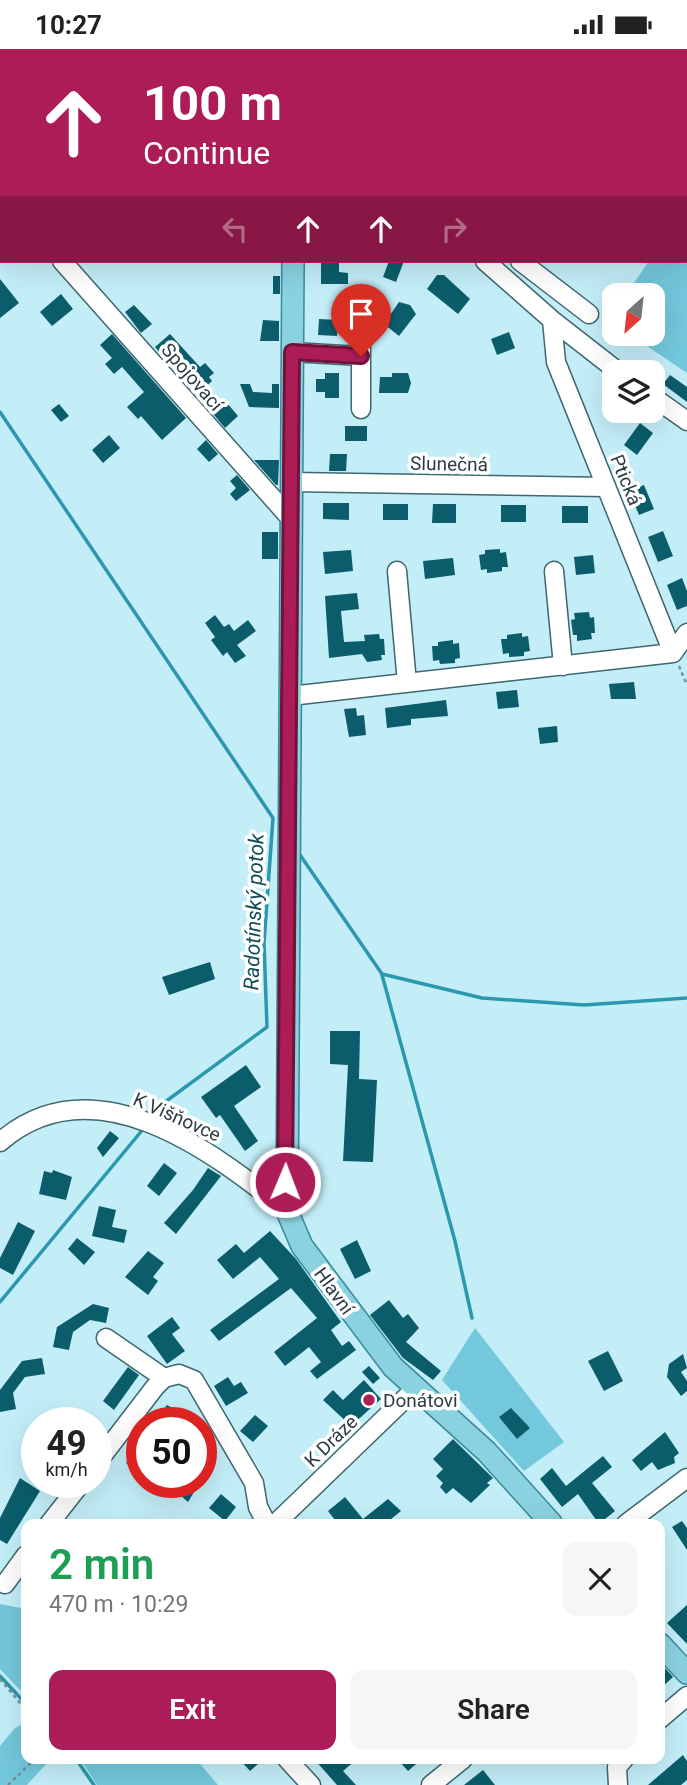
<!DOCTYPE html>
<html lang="en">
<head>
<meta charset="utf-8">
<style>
	:root { --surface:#fff; --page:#f6f6f6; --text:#222; --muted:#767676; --accent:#ac1d57 }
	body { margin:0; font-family:Roboto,sans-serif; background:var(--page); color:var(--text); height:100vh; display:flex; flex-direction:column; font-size:26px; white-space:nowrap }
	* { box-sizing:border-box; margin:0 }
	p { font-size:23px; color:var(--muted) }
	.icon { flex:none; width:38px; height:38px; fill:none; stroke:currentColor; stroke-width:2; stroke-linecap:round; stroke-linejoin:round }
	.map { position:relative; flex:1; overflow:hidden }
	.side { position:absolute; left:21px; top:1470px; width:644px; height:245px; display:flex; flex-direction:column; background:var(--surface); border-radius:14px; box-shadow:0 7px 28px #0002 }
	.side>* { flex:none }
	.top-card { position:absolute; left:0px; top:0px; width:688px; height:214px; box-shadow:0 7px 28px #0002; background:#ac1d57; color:#fff; overflow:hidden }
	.needle { width:46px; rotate:207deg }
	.fabs { position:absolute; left:602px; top:234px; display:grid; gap:14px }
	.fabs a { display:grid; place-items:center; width:63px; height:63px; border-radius:14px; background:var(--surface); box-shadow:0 7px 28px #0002; font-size:35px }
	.speed { position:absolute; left:21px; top:1358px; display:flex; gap:14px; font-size:35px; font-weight:700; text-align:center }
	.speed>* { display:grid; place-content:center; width:91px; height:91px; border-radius:50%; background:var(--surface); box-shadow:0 7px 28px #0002; line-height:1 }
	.speed small { font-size:18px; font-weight:400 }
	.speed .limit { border:10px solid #d22; background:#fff; color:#111 }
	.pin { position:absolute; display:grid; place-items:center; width:60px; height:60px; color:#fff; margin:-72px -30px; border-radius:50% 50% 50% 0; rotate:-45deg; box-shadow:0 0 7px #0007 }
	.pin .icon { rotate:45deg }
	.me { position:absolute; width:77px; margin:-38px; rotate:1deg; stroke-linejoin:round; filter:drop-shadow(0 0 5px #0008) }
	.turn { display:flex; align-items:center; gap:24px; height:147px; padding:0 28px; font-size:32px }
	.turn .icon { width:91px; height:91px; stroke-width:2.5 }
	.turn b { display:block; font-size:49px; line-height:60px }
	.lanes { display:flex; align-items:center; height:66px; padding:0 28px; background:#0003; justify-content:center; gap:35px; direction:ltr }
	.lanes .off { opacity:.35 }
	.round { display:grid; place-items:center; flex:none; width:74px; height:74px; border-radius:14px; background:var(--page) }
	.overview { display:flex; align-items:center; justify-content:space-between; height:119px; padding:0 28px }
	h1 { font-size:42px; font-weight:600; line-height:52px; color:#1e9e55 }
	.action { display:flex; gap:14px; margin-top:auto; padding:14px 28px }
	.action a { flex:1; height:80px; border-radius:14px; background:var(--accent); color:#fff; font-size:28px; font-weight:600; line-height:80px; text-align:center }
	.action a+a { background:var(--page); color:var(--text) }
	.status { display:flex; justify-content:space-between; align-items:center; height:49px; padding:0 35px; background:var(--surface); direction:ltr }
	.status svg { height:19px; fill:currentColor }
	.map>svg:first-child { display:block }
</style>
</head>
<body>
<div class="status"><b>10:27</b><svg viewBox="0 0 49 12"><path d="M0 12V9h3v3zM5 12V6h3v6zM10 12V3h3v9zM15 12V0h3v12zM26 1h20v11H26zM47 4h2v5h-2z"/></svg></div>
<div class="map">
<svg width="687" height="1736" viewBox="0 0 687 1736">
	<rect width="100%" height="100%" fill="#c3eef8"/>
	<path fill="#73c8db" d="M687,155V324L629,285H653V247H625L649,212H686Z
		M475,1279L564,1393L524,1422L442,1331Z
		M0,1555L26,1560V1647L0,1620Z
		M26,1673V1710H62L66,1716L58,1711L48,1713L27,1736H0V1697L15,1679Z
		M80,1710H196L218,1736H97Z"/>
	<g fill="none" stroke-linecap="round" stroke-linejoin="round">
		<path stroke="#2b98ad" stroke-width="3.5" d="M0,363L273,769L264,894L267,978L161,1056L150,1070
			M298,803L382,925L482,949L584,956L687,949
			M382,926L455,1192L472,1269
			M0,1253L144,1079
			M0,1627L26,1655
			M76,1710L94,1736"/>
	</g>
	<path fill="#0b5d6b" d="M321,212H339V223L348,224V235H321Z
		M389,212H404L396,233L383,228Z
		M437,226H444L470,250L458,265L427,240Z
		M273,227H280V245H273Z
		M0,230L19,254L0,269Z
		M61,245L73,260L52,277L40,263Z
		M399,253L410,256L416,265L399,287L384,275Z
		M134,256L152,275L141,284L125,263Z
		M319,270L338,271L337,287L318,286Z
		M263,271L279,272V292H260Z
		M509,283L515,299L497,306L491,290Z
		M112,285L186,369L162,391L141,367L138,370L127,358L144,343L122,318L114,325L105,315L112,309L100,296Z
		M170,285L200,318L205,314L214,324L209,328L212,332L202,341L185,321L179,326L155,298Z
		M325,324H339V349H325V343H316V330H325Z
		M392,324H408L411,334L408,344H379L380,328H392Z
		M670,326L687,338V353L663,335Z
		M240,335H250L253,343L272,344V335H279V359L249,358Z
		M227,354L238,367L225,379L209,360L215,355L220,360Z
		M59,355L69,367L61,373L51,361Z
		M640,374L653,384L637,406L624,396Z
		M345,377H367V392H345Z
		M109,386L120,399L103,414L92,401Z
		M206,391L218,405L209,413L197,400Z
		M330,405H347L346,422H329Z
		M254,411H279L278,436H276Z
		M237,426L250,441L236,452L230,445L236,439L230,432Z
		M644,436L654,460L639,466L629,442Z
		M323,454H349V471L323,470Z
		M383,455H408V471H383Z
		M433,455H456V474H432Z
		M501,456H526V473H501Z
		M562,457H588V474H562Z
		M663,482L673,507L658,513L648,488Z
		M262,483H278V510H262Z
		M500,500V504L506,503L508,518H502V522L487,524V520L481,521L479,506L485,505V501Z
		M351,501L353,522L325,525L323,503Z
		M593,506L595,524L576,526L574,508Z
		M453,509L455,526L425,530L423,512Z
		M682,529L687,542V557L677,561L667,536Z
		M357,544L359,560L341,562L344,593L365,592L364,586L379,585L380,590H384L385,606H381L382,611L367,613L362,605L329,609L325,547Z
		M589,563L590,569L594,568L595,584H591L592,590L577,592V586H573L571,571L575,570L574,564Z
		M215,566L224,578L229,575L234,582L248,571L256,582L237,596L246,607L235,614L227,603L223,607L211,591L215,588L205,574Z
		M522,584V588L528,587L530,602L524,603V607L509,608V604L503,605L501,590H507V586Z
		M453,591V595L459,594L460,609L455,610V614L440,615L439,611L433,612L432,597H438V593Z
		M634,633L636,650H611L609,635Z
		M517,641L519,658L498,660L496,643Z
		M446,651L448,667L411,670V676L387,679L385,659Z
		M356,659L357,667L364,666L366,686L349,688L344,660Z
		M557,677L558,693L540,695L538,679Z
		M210,913L215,930L169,946L162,928Z
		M330,982H360L359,1030L377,1031L373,1113L343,1112L348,1016L330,1015Z
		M246,1016L261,1038L234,1057L258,1092L245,1102L220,1066L216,1069L201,1048Z
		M110,1082L119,1089L103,1108L97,1099Z
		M164,1114L177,1124L159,1147L147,1137Z
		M208,1119L221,1127L176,1185L164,1174L193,1141Z
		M53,1121L72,1128L66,1151L39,1145L44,1122L52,1124Z
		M99,1157L116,1161L112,1178L127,1181L124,1194L92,1187Z
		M18,1173L35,1182L13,1226L0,1219V1209Z
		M270,1182L296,1210L341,1273L331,1281L342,1297L349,1292L356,1301L317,1330L310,1322L321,1313L309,1298L285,1317L274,1303L317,1269L291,1239L219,1292L210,1281L279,1230L260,1208L233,1230L217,1211L236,1195L244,1204Z
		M77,1189L95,1203L84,1216L68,1200Z
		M357,1191L371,1222L355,1230L340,1200Z
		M148,1202L164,1214L153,1228L158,1232L148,1246L125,1228Z
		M389,1251L403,1269L408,1265L419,1279L406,1293L441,1322L433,1331L403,1309L370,1266Z
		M93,1255L109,1259L106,1274L90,1271L73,1283L69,1301L53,1298L57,1278Z
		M172,1268L180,1279L172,1285L185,1302L167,1315L147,1287Z
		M608,1302L623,1332L604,1342L588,1312Z
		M683,1305L687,1319L681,1323L687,1332V1342L681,1347L667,1328L669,1315Z
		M42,1309L45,1325L25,1328L13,1344L16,1360L0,1363V1341L22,1312Z
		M369,1317L380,1329L373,1335L362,1323Z
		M128,1318L139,1326L114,1361L103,1352Z
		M228,1328L234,1337L241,1333L248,1344L226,1357L214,1337Z
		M364,1331L381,1350L351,1377L323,1351L333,1341L343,1351Z
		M167,1356L178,1362L193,1374H162L157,1370Z
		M511,1359L530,1379L517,1390L499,1368Z
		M255,1366L268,1377L253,1393L240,1382Z
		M665,1383L679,1404L674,1408L675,1414L658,1421L652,1413L641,1422L632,1411Z
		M453,1390L493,1429L487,1434L490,1436L471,1454L453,1439L446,1445L440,1438L443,1434L436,1427L443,1420L433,1410Z
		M133,1405L142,1412V1426L126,1414Z
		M603,1407L612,1418L592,1434L615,1462L599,1475L578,1445L562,1458L540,1430L552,1419L566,1437Z
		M20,1429L40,1442L7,1495L0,1491V1469Z
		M178,1433H200L188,1453L173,1440Z
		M221,1445L236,1458L225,1472L209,1459Z
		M345,1448L363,1470L388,1450L401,1462L385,1475H338L328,1462Z
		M682,1472L687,1479V1501L672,1478Z
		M687,1556V1595L667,1574Z
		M665,1619L673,1628L660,1640V1624Z
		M683,1706L687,1712V1731L681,1736H648Z
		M239,1710H264L250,1722Z
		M314,1710H357L343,1722L356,1736H337Z
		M397,1710H422L408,1722Z
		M483,1721L495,1736H464Z"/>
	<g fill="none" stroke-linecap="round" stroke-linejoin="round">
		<g stroke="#3f676f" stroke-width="21">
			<path id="minor" d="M587,0L589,2
				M353,2L354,0
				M686,68L687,69
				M0,141L2,143
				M62,212L292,471
				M485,212L552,271L620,324
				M520,212L589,265
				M552,271L556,313L673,604
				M292,303L361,307
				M653,348L687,372
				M361,360V282
				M292,433L606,438
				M397,522L407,634
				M554,522L563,617
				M673,604L687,584
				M290,647L673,604
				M0,1093C93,1012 211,1101 287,1162
				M106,1289L164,1329
				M96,1415L155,1338L164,1329L179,1325L194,1331L254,1434L258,1458L267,1475
				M49,1475L82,1433
				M275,1475L416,1339
				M626,1475L687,1429
				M5,1535L26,1506
				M660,1670L687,1647
				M287,1710L311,1736
				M431,1736L463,1710
				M618,1736L617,1718L624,1710"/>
		</g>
		<g stroke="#378a9b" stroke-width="24">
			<path id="major" d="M219,0L221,2
				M293,212L287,1162L302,1197L393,1318L487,1403L552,1475
				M660,1595L687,1624"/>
		</g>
		<path stroke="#739097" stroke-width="2.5" stroke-dasharray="3.5 3.5" stroke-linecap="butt" d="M679,617L687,636
			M0,1630L26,1661
			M8,1736L35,1710"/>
		<use href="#minor" stroke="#fff" stroke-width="18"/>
		<use href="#major" stroke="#8bd2e0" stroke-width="21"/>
	</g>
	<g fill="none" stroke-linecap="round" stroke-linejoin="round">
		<g stroke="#701339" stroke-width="18">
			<path id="route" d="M285,1133L292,303L361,307"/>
		</g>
		<use href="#route" stroke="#ac1d57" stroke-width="12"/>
	</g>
	<circle fill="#ac1d57" stroke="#fff" stroke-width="2.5" cx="369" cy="1351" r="7"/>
	<g text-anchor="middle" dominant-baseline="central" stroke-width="7" stroke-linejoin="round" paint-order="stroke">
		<g font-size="19" fill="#2c3d41" stroke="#fff">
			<text transform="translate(192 328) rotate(49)">Spojovací</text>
			<text transform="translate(449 415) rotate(1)">Slunečná</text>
			<text transform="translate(626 431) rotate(68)">Ptická</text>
			<text transform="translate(177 1068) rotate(24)">K Višňovce</text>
			<text transform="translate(334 1242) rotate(54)">Hlavní</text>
			<text transform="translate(331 1392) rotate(-44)">K Dráze</text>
		</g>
		<g font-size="19" fill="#2c3d41" stroke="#fff" text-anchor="start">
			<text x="383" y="1351">Donátovi</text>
		</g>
		<g font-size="21" font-style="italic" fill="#114d59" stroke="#fff">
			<text transform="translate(254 863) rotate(-88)">Radotínský potok</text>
		</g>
	</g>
</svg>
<div class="fabs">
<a><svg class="needle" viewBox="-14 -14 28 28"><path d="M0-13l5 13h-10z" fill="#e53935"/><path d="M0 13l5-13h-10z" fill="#767676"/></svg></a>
<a><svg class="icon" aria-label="layers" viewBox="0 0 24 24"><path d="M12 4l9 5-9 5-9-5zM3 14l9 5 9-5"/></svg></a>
</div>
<div class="speed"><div>49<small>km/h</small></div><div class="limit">50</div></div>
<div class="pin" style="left:361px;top:307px;background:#d93025"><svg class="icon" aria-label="arrive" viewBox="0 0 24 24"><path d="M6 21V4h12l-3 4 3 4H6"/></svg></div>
<svg class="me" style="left:285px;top:1133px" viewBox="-20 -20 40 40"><circle r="17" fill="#ac1d57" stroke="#fff" stroke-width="3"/><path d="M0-11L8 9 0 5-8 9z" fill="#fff"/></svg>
<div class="top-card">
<div class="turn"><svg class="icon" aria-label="ahead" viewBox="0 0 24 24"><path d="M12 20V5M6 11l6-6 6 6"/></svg><div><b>100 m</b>Continue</div></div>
<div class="lanes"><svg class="icon off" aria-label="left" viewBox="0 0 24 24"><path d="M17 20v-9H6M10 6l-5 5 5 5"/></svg><svg class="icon" aria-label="ahead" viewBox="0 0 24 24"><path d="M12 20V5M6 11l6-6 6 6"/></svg><svg class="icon" aria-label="ahead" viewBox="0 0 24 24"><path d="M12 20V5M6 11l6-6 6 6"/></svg><svg class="icon off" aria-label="right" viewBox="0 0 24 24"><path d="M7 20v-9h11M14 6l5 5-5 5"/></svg></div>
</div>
<section class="side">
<div class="overview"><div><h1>2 min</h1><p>470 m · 10:29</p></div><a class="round"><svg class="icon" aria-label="close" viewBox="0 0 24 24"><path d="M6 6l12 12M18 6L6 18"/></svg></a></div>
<div class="action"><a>Exit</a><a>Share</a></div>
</section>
</div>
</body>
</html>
